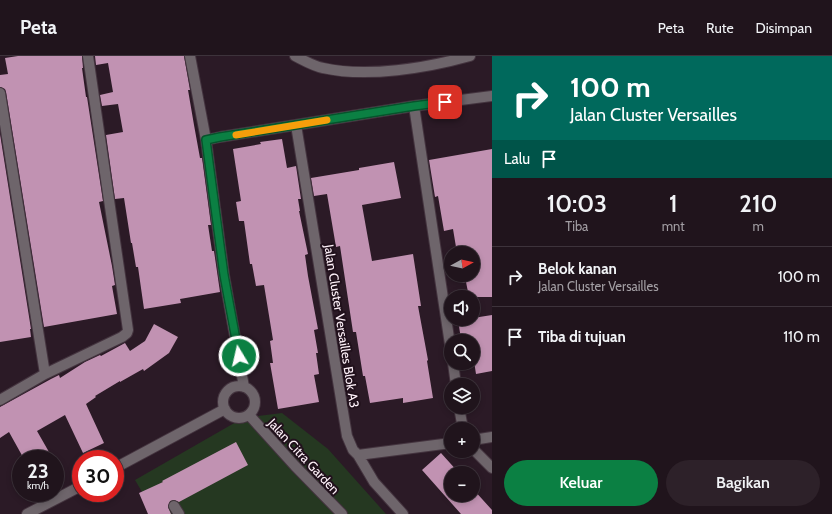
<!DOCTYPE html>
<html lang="id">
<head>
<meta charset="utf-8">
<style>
	:root { --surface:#20141c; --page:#2d2129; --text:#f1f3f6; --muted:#a29ea3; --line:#3d333b; --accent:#0b8043 }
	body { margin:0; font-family:Cabin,sans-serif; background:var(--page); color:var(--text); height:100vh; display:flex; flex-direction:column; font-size:15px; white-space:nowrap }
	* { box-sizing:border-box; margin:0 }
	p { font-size:13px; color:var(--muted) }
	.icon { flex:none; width:22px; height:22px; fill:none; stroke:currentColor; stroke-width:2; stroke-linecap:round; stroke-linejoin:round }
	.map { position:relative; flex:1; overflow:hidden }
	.side { display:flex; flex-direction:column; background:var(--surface); width:340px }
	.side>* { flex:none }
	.top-card { background:#00695c; color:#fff; overflow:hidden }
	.needle { width:26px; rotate:82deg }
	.tools { position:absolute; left:444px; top:190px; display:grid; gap:8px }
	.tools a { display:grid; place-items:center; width:36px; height:36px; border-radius:50%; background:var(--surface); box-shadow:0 2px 6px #0003,0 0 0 1px var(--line); font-size:20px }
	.speed { position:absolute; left:12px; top:394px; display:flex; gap:8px; font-size:20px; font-weight:700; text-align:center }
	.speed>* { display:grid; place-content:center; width:52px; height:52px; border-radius:50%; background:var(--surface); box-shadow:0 2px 6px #0003,0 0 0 1px var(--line); line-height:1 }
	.speed small { font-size:10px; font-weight:400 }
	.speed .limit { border:6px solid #d22; background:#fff; color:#111 }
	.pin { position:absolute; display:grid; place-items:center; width:34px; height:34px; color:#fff; margin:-17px; border-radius:8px; box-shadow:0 2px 6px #0006 }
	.me { position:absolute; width:44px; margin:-22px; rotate:351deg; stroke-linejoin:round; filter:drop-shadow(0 0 3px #0008) }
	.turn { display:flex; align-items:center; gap:14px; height:84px; padding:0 12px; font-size:18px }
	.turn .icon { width:52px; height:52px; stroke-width:2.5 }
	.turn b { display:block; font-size:28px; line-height:34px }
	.then { display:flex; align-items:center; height:38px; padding:0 12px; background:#0003; gap:8px; font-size:15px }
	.eta { display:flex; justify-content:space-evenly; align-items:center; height:68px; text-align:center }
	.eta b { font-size:24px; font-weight:600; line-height:28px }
	.cta { display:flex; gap:8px; margin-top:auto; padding:8px 12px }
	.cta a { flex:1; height:46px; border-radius:24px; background:var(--accent); color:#fff; font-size:16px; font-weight:600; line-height:46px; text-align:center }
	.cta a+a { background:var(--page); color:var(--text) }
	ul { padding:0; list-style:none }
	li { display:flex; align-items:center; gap:12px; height:60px; padding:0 12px; border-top:1px solid var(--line) }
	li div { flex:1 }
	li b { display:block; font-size:15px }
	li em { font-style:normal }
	header { display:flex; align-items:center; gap:24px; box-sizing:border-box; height:56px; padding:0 20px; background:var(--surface); border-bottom:1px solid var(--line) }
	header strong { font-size:19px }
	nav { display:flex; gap:22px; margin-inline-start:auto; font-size:14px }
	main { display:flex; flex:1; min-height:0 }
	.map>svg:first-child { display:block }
</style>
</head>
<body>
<header>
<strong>Peta</strong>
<nav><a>Peta</a><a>Rute</a><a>Disimpan</a></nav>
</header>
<main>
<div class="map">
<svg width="492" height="458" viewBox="0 0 492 458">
	<rect width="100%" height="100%" fill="#2b1a26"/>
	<path fill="#253821" d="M282,357L328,393L386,458H155L135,424L243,362Z"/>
	<path fill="#c192b2" d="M18,0H82L83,12H82L86,41H87L103,145L99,146L112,210L115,229L112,230L117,258L44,271L6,36L5,33L0,31V19L8,18L5,2Z
		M95,0H184L190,34H188L194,69L200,102H202L203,109L211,169H208L212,195H214L220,236L180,243L181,247L144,253L138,211H136L132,187H131L124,142L115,143L106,79L123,76L118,48L102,50L100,39L113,36L108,7L96,9Z
		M0,78L31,273H30L31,281L0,286Z
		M282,83L287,112L296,110L301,143H298L300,155H299L308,198L305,199L308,220L318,273L314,274L318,297H316L319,318L314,319L319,346L278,353L270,307H273L270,285L273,284L264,229L256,230L252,208H250L244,165H239L236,146L241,145L233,93L261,88L260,86Z
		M492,93V241H469L466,226L462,227L461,219H473V197H457L453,173L444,175L438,140L435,141L429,104Z
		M394,106L401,142L362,149L372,205L413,198L421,250H418L428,304L427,305L433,342L403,347V342L370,347L365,320H363L356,276H353L340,190L336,191L327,138L314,140L311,122L359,114V112Z
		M492,259V315L476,318L473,299V285H471L470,282L461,283L458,264L473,263V262Z
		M154,268L178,281L169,297L144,315L143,313L120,326V325L95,340L96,341L86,348L104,387L83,397L65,359L37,375L53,403H24L9,376L0,382V351L51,323L59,319L60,322L85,306L100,299L101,300L125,287L130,295L145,285Z
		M236,386L248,409L179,446L174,444L170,445L168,451L171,458H148L139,437L163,426L162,425Z
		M441,397L459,417H451V439H473V433L492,454V458H461L422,414Z"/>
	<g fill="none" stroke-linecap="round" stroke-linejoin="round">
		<g stroke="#44343f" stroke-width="12">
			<path id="minor" d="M190,0L206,84L224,219L244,331
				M295,0C303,4 313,10 323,12C367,22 427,12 470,0
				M0,37L45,318
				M414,50L451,295
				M296,69L347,380L353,394L358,399L374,426L403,458
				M206,84L220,81L414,50L492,40
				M453,307L456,329
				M223 346a16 16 0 1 1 32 0a16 16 0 1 1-32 0Z
				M0,344L45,318L122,281L127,277L128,274L88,0
				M459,351L463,373
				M249,359L295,410L342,458
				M473,384L492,381
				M473,393L492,412
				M358,399L451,387
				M115,412L225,353
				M174,450L179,458
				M27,458L81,430"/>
		</g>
		<use href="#minor" stroke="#6e656b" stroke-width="10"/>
	</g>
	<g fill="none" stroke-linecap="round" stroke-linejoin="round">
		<g stroke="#07532c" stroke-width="10">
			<path id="route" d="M239,300L224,219L206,84L220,81L414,50L445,46"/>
		</g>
		<use href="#route" stroke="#0b8043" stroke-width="7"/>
		<path stroke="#f59e0b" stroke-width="7" d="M236,79L327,64"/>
	</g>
	<g text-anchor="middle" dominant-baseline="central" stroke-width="4" stroke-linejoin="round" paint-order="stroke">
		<g font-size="13" fill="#fef1f9" stroke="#21111c">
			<text transform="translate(342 270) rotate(81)">Jalan Cluster Versailles Blok A3</text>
			<text transform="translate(304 400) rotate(47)">Jalan Citra Garden</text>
		</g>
	</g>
</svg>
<div class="tools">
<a><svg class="needle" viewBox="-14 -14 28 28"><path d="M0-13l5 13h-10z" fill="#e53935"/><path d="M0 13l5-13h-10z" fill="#a29ea3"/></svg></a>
<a><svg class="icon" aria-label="sound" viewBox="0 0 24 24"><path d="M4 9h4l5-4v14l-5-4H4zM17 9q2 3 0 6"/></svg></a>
<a><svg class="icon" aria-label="search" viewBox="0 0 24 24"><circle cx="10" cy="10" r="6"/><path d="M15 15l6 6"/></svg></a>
<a><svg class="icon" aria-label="layers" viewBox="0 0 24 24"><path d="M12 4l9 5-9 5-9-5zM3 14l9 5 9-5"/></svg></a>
<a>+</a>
<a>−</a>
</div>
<div class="speed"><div>23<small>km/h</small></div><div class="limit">30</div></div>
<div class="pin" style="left:445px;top:46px;background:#d93025"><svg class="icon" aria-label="arrive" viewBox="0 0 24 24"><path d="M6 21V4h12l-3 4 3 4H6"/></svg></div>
<svg class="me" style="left:239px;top:300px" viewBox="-20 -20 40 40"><circle r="17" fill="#0b8043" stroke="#fff" stroke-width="3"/><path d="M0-11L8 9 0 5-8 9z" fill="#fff"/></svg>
</div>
<section class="side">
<div class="top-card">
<div class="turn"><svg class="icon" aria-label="right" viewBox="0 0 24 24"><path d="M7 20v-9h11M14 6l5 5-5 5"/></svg><div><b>100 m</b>Jalan Cluster Versailles</div></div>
<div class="then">Lalu<svg class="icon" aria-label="arrive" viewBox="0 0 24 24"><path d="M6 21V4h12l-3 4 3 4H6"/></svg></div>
</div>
<div class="eta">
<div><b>10:03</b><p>Tiba</p></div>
<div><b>1</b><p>mnt</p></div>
<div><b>210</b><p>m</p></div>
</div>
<ul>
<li><svg class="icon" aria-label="right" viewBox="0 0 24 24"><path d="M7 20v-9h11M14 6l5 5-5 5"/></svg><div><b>Belok kanan</b><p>Jalan Cluster Versailles</p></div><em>100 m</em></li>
<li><svg class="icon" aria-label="arrive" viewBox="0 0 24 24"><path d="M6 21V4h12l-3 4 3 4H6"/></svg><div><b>Tiba di tujuan</b></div><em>110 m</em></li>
</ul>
<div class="cta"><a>Keluar</a><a>Bagikan</a></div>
</section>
</main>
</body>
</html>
